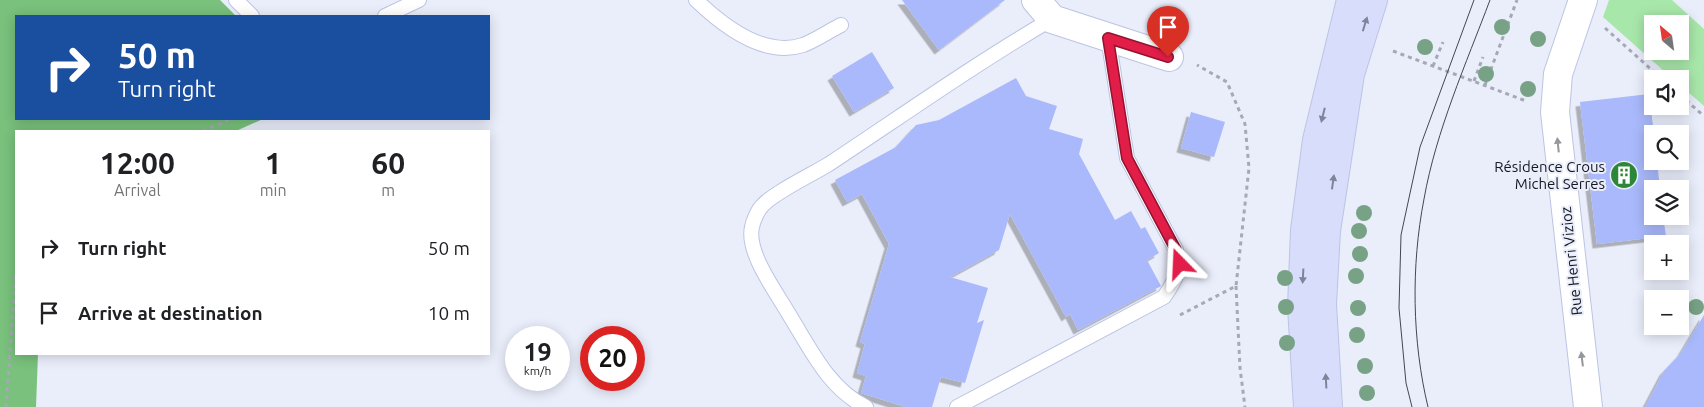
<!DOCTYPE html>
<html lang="en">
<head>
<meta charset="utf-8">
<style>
	:root { --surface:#fff; --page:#f2f2f2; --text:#202124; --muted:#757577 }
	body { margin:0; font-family:Ubuntu,sans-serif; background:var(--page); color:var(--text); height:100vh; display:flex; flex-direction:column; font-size:19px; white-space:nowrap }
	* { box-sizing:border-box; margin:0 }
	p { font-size:16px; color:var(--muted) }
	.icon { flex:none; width:28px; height:28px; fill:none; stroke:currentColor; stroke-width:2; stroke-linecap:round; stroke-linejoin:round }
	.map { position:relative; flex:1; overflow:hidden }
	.drawer { position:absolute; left:15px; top:130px; width:475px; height:225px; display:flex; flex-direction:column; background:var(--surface); border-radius:0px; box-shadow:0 2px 12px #0003 }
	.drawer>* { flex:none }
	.top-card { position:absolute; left:15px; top:15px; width:475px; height:105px; border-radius:0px; box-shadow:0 2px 12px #0003; background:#1a4fa0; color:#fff; overflow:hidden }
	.needle { width:32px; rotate:331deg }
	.controls { position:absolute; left:1644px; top:15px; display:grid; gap:10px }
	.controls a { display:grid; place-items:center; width:45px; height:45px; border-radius:0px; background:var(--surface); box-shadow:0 2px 12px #0003; font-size:25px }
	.speed { position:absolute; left:505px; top:326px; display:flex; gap:10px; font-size:25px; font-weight:700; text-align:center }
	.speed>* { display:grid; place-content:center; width:65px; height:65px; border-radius:50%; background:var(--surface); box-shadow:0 2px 12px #0003; line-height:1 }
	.speed small { font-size:12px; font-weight:400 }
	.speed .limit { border:8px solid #d22; background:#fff; color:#111 }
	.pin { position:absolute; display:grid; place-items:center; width:42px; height:42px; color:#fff; margin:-51px -21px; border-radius:50% 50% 50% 0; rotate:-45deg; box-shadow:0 0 5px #0007 }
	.pin .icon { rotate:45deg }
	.me { position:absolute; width:55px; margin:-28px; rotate:339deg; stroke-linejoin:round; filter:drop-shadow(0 0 4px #0008) }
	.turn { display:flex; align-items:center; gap:18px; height:105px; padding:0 20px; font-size:22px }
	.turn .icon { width:65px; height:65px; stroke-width:2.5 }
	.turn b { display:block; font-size:35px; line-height:42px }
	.eta { display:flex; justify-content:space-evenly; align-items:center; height:85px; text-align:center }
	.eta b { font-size:30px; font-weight:700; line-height:35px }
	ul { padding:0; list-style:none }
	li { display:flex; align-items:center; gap:15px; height:65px; padding:0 20px }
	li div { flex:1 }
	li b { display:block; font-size:19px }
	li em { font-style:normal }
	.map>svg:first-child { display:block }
</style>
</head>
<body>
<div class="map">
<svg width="1704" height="407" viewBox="0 0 1704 407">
	<defs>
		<filter id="shadow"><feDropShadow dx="-4.5" dy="4.5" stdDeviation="0" flood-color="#0004"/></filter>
	</defs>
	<rect width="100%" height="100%" fill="#eaeefb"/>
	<path fill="#a8e7aa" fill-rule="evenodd" d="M1609,0H1672L1704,29V106L1680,85V79H1673L1603,17ZM1652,24H1680V51H1652Z"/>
	<path fill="#79c17c" d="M0,0H220L236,16H16V119H263L236,131H16V354H38L36,407H0Z"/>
	<path fill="#a9b9fb" filter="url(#shadow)" d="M902,0H1005L939,50Z
		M872,52L894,88L854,112L832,76Z
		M1016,78L1026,96L1057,106L1049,129L1083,139L1079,154L1115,220L1131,211L1141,229L1145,227L1159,253L1147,260L1161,286L1078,330L1070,314L1066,317L1010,214L999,250L950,277L988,288L977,323L984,320L965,383L941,377L932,407H906L861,393L866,376L857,373L865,344L860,342L889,244L862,194L847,202L835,180L896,147L916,125L939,120Z
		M1649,94L1654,134L1652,161H1657L1660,189H1652V216H1663L1666,236L1597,244L1580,102Z
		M1191,112L1225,122L1214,157L1181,148Z
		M1704,315V407H1645L1664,371L1681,353Z"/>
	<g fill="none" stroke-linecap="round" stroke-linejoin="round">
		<g stroke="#bcc4e3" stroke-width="16">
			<path id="lane" d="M236,0L252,16
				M696,0C722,25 764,58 803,45C816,40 829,31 841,25
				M385,16L419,0
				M866,407C829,389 811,350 790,316C777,293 746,253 752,227C753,221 758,210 762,206C773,193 813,174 829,164C903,115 975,64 1052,19
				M957,407L1164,297C1175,281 1182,270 1176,250L1127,158L1108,37"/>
		</g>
		<g stroke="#bcc4e3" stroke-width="30">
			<path id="street" d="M1036,0L1052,19L1169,57
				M1583,0L1558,74L1555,112L1588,407"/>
		</g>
		<g stroke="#bcc4e3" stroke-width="30">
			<path id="secondary" d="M1308,407L1302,307L1305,230L1317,140L1351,0
				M1328,407L1322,304L1326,231L1350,74L1373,0"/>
		</g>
		<path stroke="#a5a9b5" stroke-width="3" stroke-dasharray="4 4" stroke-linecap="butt" d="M1605,28L1662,79
			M1393,51L1526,101
			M1433,66L1443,42
			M1474,81L1483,57
			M1485,85L1517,0
			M1680,95L1704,116
			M203,131L231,119
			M1236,286L1240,368L1245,407
			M1180,315L1236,286L1249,168L1245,124L1227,82L1197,65
			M6,407L16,272"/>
		<use href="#lane" stroke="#fff" stroke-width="14"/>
		<use href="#street" stroke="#fff" stroke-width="28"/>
		<use href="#secondary" stroke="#d8ddfc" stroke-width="28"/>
		<path stroke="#434652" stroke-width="1" d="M1412,407L1406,383L1399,308L1401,235L1420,147L1474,0
			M1428,407C1412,341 1411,266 1424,199C1436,131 1466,64 1490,0"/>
	</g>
	<g fill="#78a285">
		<circle cx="1502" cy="27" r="8"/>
		<circle cx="1170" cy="33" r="8"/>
		<circle cx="1538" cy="39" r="8"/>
		<circle cx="1425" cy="47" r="8"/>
		<circle cx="1486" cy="74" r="8"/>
		<circle cx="1528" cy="89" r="8"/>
		<circle cx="1364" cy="213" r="8"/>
		<circle cx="1359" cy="231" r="8"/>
		<circle cx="1360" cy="254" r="8"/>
		<circle cx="1356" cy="276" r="8"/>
		<circle cx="1285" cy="278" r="8"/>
		<circle cx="1286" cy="307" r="8"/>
		<circle cx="1696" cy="307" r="8"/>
		<circle cx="1358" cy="308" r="8"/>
		<circle cx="1357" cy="335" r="8"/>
		<circle cx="1287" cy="343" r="8"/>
		<circle cx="1365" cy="366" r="8"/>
		<circle cx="1367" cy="393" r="8"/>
	</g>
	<defs><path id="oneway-solid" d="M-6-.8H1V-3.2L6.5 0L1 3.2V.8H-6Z" transform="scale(1.25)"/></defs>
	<g fill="#80849a">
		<use href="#oneway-solid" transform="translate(1365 24) rotate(-73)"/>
		<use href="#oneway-solid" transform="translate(1323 115) rotate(104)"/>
		<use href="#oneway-solid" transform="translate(1333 182) rotate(-82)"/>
		<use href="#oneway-solid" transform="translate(1303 276) rotate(93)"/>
		<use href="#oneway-solid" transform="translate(1326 381) rotate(-93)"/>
	</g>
	<g fill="#96979c">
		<use href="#oneway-solid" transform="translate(1558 145) rotate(-96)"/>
		<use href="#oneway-solid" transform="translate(1582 359) rotate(-97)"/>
	</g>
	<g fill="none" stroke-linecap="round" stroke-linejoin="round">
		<g stroke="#92132f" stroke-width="12">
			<path id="route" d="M1168,57L1108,38L1127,158L1176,250L1180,264"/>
		</g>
		<use href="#route" stroke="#e11d48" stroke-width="9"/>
	</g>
	<defs>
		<g id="building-disc" transform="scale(1.4375)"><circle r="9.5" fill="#2d8738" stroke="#eaeefb"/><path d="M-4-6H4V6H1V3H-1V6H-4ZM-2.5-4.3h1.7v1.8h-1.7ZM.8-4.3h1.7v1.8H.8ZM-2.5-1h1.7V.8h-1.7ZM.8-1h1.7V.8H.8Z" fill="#fff"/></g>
	</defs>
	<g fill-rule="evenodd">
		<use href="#building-disc" x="1624" y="175"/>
	</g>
	<g text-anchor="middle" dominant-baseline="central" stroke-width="4" stroke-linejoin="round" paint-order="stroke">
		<g font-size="15" fill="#151823" stroke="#eaeefb" text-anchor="end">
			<text x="1605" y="166">Résidence Crous<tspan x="1605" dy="17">Michel Serres</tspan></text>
		</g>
		<g font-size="15" fill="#151823" stroke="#eaeefb">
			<text transform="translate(1571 261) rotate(-96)">Rue Henri Vizioz</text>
		</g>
	</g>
</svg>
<div class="controls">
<a><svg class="needle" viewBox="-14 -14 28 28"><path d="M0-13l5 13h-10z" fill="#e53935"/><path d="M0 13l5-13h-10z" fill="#757577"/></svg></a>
<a><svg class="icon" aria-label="sound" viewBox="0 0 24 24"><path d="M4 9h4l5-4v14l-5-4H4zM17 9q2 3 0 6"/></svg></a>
<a><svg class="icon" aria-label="search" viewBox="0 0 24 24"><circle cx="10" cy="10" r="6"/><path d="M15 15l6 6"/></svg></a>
<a><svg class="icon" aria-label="layers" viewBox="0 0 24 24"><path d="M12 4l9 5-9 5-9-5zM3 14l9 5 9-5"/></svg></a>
<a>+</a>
<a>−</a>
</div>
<div class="speed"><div>19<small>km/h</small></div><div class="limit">20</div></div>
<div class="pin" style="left:1168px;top:57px;background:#d93025"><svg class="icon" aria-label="arrive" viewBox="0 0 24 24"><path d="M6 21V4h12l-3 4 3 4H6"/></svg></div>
<svg class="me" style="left:1180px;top:264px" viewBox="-20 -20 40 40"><path d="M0-17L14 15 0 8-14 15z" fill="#e11d48" stroke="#fff" stroke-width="4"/></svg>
<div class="top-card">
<div class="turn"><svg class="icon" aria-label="right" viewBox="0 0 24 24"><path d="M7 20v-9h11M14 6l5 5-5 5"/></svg><div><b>50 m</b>Turn right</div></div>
</div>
<section class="drawer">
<div class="eta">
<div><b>12:00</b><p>Arrival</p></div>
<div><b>1</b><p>min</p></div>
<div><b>60</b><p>m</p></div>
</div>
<ul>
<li><svg class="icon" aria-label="right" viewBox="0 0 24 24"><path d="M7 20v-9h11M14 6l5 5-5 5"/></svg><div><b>Turn right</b></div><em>50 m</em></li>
<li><svg class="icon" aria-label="arrive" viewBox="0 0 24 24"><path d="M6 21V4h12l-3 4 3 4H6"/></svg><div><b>Arrive at destination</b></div><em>10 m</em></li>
</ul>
</section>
</div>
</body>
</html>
